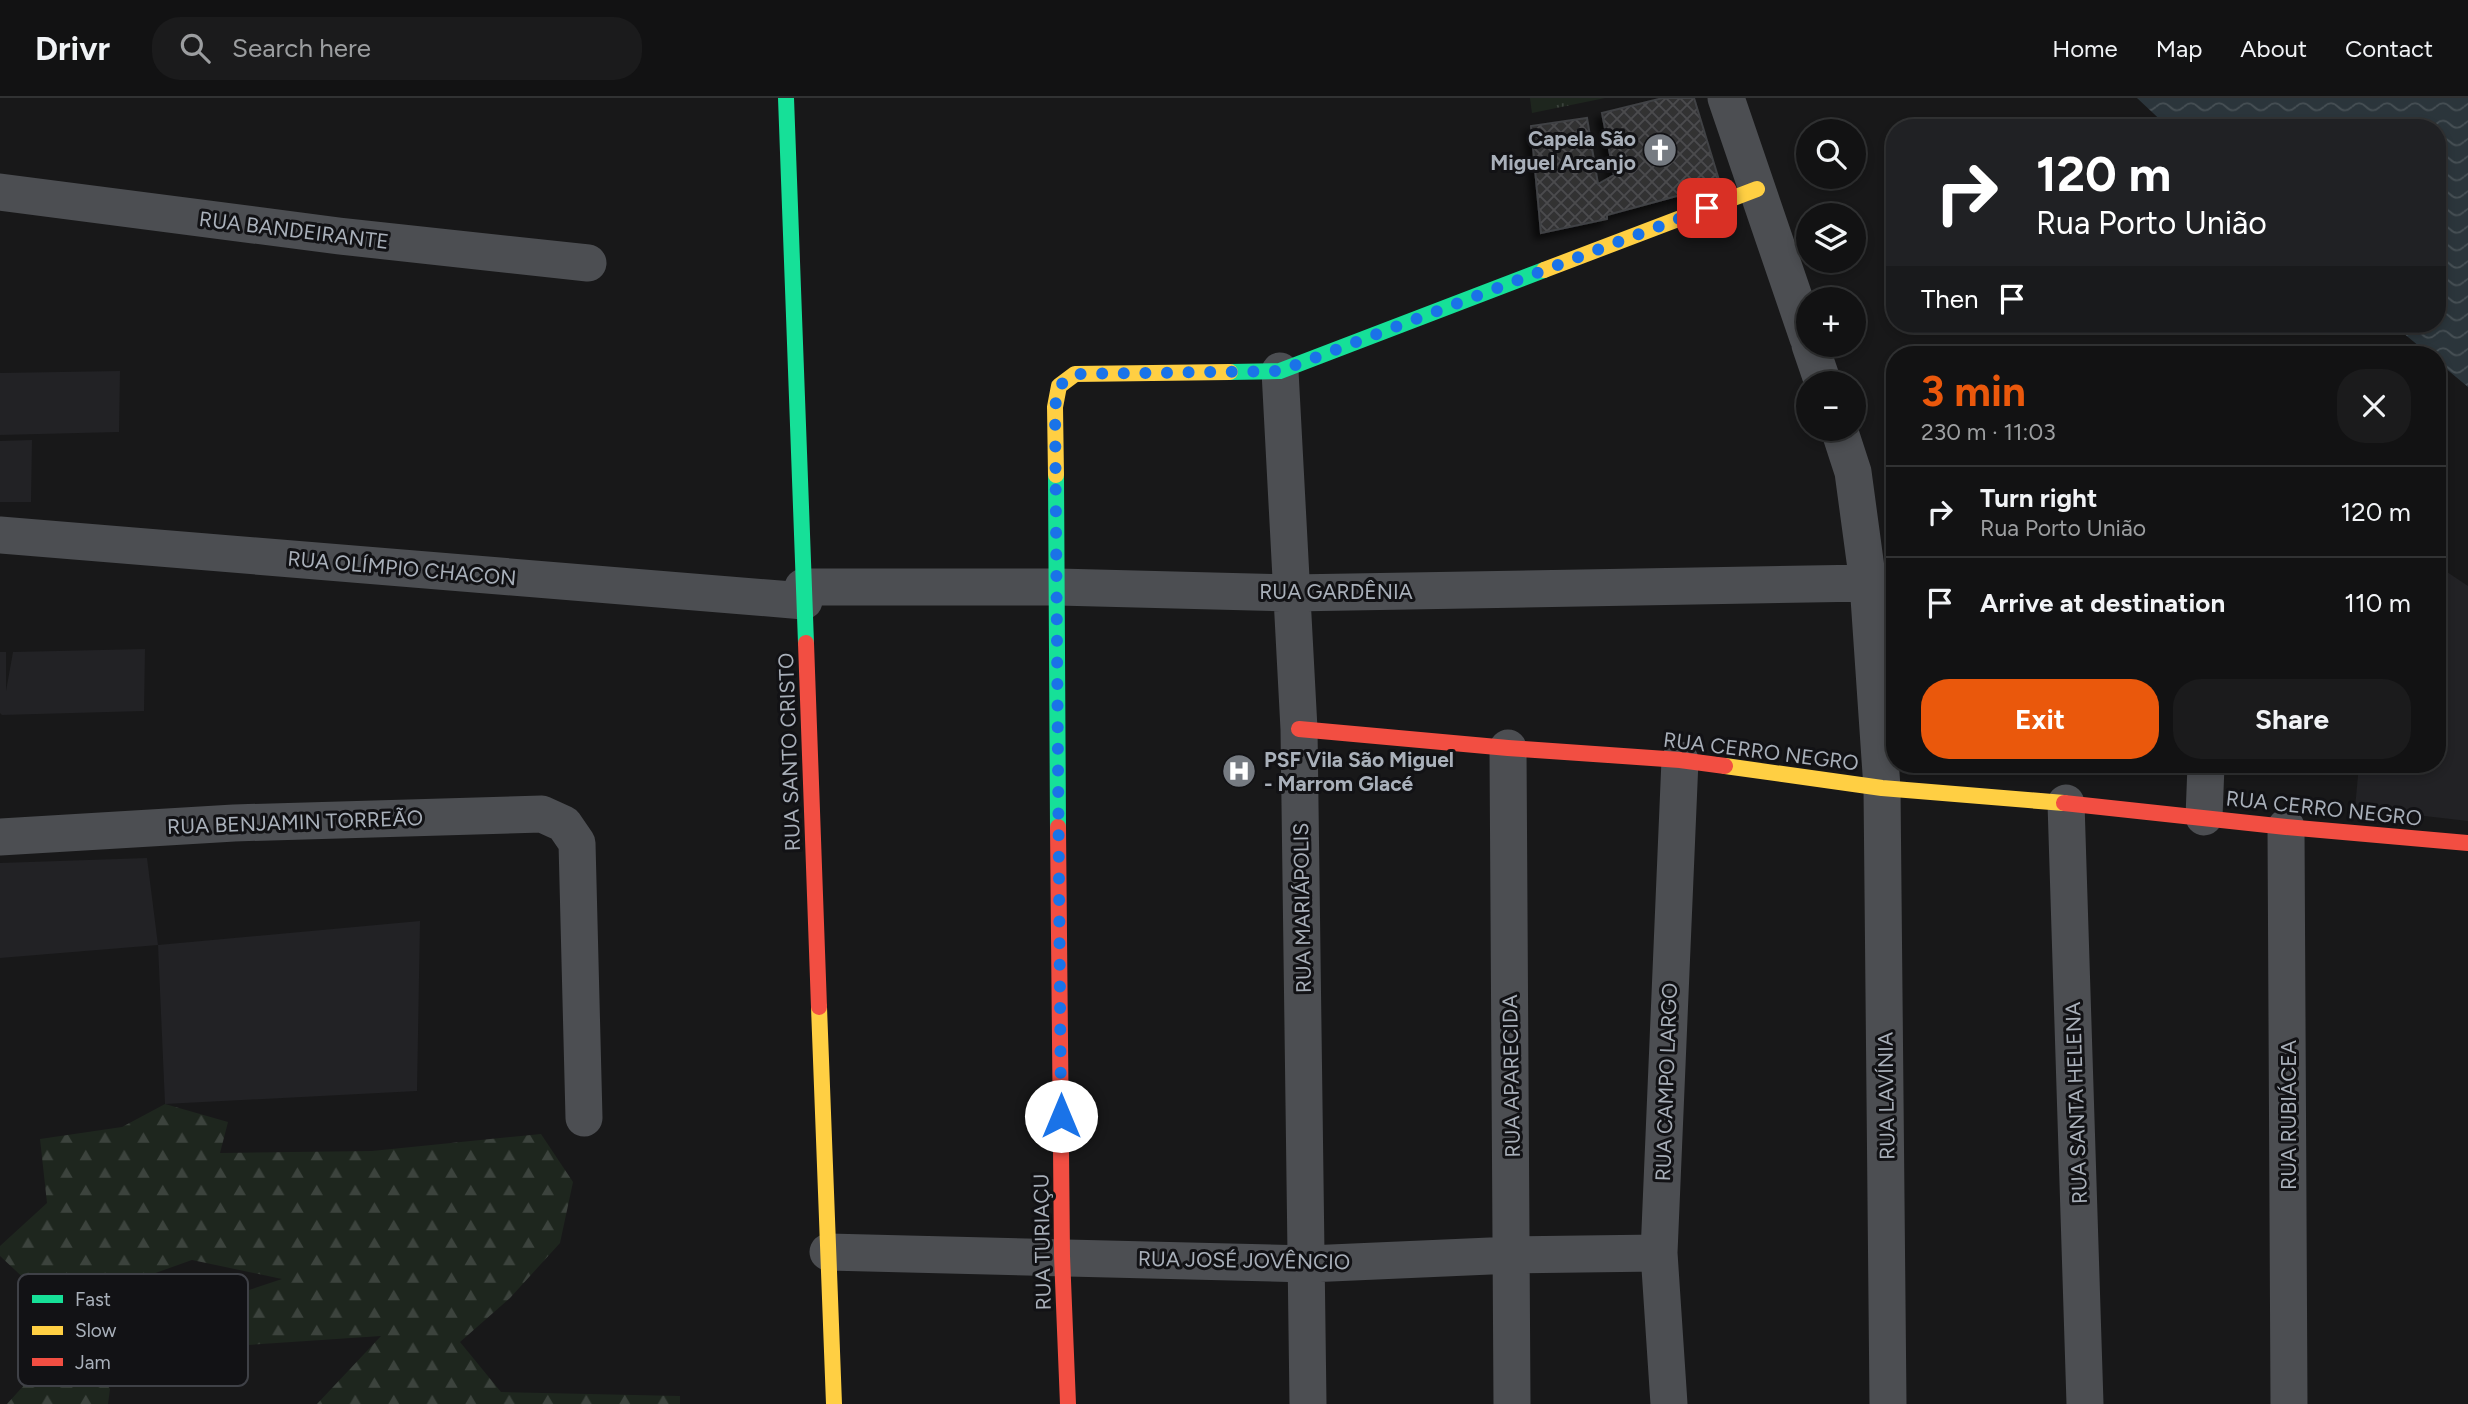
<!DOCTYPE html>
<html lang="en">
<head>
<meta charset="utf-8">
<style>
	:root { --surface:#121213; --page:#1b1b1c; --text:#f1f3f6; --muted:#9c9ea0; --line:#313233; --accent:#ea580c }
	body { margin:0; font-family:Figtree,sans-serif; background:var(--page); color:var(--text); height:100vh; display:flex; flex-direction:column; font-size:26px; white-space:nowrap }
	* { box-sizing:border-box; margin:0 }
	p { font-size:23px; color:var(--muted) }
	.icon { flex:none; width:38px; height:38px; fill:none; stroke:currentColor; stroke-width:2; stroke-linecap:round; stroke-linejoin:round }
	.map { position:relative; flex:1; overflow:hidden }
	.sheet { position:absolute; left:1886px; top:248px; width:560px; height:427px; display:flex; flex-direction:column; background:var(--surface); border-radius:28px; box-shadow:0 4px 10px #0003,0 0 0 2px var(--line) }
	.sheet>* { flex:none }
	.banner { position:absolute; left:1886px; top:21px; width:560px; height:214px; border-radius:28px; box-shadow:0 4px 10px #0003,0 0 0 2px var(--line); background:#202124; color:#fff; overflow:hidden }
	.buttons { position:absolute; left:1796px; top:21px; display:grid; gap:14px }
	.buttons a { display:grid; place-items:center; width:70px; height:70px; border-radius:50%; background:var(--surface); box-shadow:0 4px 10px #0003,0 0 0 2px var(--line); font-size:35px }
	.pin { position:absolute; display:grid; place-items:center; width:60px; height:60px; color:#fff; margin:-30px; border-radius:14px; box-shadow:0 4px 10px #0006 }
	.me { position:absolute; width:77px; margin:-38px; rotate:0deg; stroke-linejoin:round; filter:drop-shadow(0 0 5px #0008) }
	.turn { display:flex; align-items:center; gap:24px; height:147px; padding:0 35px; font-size:32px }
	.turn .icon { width:91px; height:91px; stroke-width:2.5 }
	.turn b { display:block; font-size:49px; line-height:60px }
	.then { display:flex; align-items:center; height:66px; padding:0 35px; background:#0003; gap:14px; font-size:26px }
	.round { display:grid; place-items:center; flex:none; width:74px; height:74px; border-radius:28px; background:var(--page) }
	.summary { display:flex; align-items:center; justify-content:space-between; height:119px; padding:0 35px }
	h1 { font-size:42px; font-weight:700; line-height:52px; color:var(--accent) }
	.button { display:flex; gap:14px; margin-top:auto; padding:14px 35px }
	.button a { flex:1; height:80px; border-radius:28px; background:var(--accent); color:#fff; font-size:28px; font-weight:700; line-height:80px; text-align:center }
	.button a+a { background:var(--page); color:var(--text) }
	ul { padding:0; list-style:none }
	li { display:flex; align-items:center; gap:21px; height:91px; padding:0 35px; border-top:2px solid var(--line) }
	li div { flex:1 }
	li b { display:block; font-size:26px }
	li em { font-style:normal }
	header { display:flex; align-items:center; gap:42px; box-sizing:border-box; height:98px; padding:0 35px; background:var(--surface); border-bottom:2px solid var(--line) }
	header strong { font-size:33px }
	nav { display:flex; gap:38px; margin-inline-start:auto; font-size:24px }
	.search { width:490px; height:63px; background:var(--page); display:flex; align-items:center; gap:18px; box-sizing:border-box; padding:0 24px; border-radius:28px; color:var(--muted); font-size:26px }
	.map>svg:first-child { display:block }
</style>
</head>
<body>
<header>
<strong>Drivr</strong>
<div class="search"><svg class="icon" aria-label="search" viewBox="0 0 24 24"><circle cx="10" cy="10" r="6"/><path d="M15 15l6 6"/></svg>Search here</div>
<nav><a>Home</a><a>Map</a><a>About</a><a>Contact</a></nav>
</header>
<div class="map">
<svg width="2468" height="1306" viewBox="0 0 2468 1306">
	<defs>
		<pattern id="forest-firs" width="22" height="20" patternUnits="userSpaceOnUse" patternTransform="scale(1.75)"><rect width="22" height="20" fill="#1e261e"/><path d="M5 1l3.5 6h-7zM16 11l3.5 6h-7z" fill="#3c433d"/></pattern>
		<pattern id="park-tufts" width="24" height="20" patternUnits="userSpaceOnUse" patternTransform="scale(1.75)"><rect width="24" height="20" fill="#1e261e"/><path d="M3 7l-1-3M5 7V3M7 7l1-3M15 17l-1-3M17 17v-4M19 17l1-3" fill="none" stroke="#3c433d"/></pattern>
		<pattern id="water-waves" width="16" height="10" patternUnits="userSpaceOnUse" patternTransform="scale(1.75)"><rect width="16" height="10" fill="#2b353b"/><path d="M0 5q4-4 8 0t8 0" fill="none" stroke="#475055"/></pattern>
		<pattern id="building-cross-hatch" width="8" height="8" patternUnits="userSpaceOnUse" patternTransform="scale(1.75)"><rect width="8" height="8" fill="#313133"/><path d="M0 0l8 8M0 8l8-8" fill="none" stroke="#4c4c4e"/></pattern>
		<filter id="shadow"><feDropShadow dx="-6" dy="6" stdDeviation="3.5" flood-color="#0009"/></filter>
	</defs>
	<rect width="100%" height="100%" fill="#181819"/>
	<path fill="#222225" d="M120,273L119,334L0,337V275Z
		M32,342L31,404H0V343Z
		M2438,468L2468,488V723L2355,710L2359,667H2438Z
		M145,551L144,613L2,617L0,615V554H6V593L13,554Z
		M147,760L158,847L420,823L417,993L165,1006L158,847L0,860V765Z"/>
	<path fill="url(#forest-firs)" d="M165,1006L228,1024L220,1055L372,1053L541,1036L573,1084L560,1145L510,1200L460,1244L501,1294L680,1298V1306H317L381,1238L232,1248L237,1196L282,1181L192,1162L116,1189L30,1186L0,1158V1148L47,1105L40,1041L122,1029Z
		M87,1260L110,1291L108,1306H7L26,1285Z"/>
	<path fill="url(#park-tufts)" d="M1530,0H1605L1532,15Z"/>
	<path fill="url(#water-waves)" d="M2137,0H2468V289L2438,264V257H2430L2392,226H2438V30H2169Z"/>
	<path fill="url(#building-cross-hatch)" stroke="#414245" stroke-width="2" filter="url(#shadow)" d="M1663,0H1694L1719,82L1699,92L1607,117V121L1541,135L1531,28L1587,20L1598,86L1614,77L1602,15Z"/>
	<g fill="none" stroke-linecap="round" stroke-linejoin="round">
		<path stroke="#4c4e52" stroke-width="37" d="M1726,0L1808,240
			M0,94L339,138L588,165
			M1810,247L1823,285
			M1280,273L1299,631L1308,1306
			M1839,331L1853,374L1868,485L1882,690L1888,1306
			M0,437L804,503
			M803,489H1058L1292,495L1868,485
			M1508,650L1512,1306
			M2066,705L2085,1306
			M2204,719L2206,667
			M2286,729L2289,1306
			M0,739L234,725L542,716L564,726L577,745L584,1020
			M828,1154L1308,1166L1513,1157L1659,1155
			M1669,1306L1659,1155L1680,662"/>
		<path stroke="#16e098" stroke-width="16" d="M786,0L806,545
			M1230,274L1280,273L1544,172
			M1056,377L1058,729"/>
		<path stroke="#ffcf43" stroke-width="16" d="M1544,172L1757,91
			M1056,377L1055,309L1059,288L1075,276L1230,274
			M1725,668L1882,690L2064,705
			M819,909L834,1306"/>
		<path stroke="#f24e42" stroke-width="16" d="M806,545L819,909
			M1299,631L1508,650L1680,662L1725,668
			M2064,705L2286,729L2468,745
			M1058,729L1062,1158L1068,1306"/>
	</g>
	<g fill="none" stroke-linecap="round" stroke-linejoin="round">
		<path stroke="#1a73e8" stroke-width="12" stroke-dasharray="0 21.6" d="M1061,1018L1055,309L1059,288L1075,276L1280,273L1707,110"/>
	</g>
	<defs>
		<g id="church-disc" transform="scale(1.75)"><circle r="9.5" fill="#767b82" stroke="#121215"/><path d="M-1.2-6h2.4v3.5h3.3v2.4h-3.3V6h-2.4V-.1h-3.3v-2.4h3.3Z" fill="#fff"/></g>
		<g id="hospital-disc" transform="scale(1.75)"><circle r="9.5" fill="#767b82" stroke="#121215"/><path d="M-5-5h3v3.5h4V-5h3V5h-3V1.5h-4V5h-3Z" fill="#fff"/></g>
	</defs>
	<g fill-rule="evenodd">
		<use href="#church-disc" x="1660" y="52"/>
		<use href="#hospital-disc" x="1239" y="673"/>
	</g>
	<g text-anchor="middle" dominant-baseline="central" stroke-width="6" stroke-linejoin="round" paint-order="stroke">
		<g font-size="21" font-weight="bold" fill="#a9b0ba" stroke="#121215" text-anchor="end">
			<text x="1636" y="40">Capela São<tspan x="1636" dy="24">Miguel Arcanjo</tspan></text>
			<text x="1264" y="661" text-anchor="start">PSF Vila São Miguel<tspan x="1264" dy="24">- Marrom Glacé</tspan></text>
		</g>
		<g font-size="21" fill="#a9b0ba" stroke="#121215">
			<text transform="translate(294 132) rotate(7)">RUA BANDEIRANTE</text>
			<text transform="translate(402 470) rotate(5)">RUA OLÍMPIO CHACON</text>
			<text x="1336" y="493">RUA GARDÊNIA</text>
			<text transform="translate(1761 653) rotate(7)">RUA CERRO NEGRO</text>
			<text transform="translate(789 654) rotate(-92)">RUA SANTO CRISTO</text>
			<text transform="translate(2324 710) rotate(6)">RUA CERRO NEGRO</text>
			<text transform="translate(295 724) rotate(-2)">RUA BENJAMIN TORREÃO</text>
			<text transform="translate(1302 810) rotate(-91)">RUA MARIÁPOLIS</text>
			<text transform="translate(1511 978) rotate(-91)">RUA APARECIDA</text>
			<text transform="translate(1666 984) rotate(-88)">RUA CAMPO LARGO</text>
			<text transform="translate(1886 998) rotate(-91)">RUA LAVÍNIA</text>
			<text transform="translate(2076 1005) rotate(-92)">RUA SANTA HELENA</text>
			<text transform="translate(2288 1017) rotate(-90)">RUA RUBIÁCEA</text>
			<text transform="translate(1042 1144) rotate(-91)">RUA TURIAÇU</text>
			<text transform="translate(1244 1162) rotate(1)">RUA JOSÉ JOVÊNCIO</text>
		</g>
	</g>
	<rect x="18" y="1176" width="230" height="112" rx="10" fill="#121215" stroke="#3f4147" stroke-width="2"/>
	<rect x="32" y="1197" width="31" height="8" fill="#16e098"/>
	<rect x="32" y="1228" width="31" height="9" fill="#ffcf43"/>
	<rect x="32" y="1260" width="31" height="8" fill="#f24e42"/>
	<g font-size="19" fill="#a9b0ba">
		<text x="75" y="1208">Fast</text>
		<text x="75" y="1239">Slow</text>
		<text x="75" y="1271">Jam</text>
	</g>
</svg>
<div class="buttons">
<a><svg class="icon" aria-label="search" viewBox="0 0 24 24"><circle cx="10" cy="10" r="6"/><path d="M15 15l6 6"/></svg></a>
<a><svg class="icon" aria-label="layers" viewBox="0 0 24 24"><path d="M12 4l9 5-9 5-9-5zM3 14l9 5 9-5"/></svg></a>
<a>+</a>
<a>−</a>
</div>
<div class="pin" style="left:1707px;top:110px;background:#d93025"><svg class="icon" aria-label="arrive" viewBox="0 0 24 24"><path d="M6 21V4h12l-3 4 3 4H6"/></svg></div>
<svg class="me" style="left:1061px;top:1018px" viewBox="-20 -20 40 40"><circle r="19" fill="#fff"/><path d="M0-13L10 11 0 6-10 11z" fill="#1a73e8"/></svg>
<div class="banner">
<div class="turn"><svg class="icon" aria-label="right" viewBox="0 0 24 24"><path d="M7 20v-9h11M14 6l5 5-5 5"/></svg><div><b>120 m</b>Rua Porto União</div></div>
<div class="then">Then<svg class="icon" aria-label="arrive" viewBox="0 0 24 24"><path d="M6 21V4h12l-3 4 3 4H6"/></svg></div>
</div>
<section class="sheet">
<div class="summary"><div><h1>3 min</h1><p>230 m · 11:03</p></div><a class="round"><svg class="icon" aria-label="close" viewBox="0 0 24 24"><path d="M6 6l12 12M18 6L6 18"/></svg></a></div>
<ul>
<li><svg class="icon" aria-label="right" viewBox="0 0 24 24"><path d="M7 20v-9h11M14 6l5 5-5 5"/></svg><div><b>Turn right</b><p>Rua Porto União</p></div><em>120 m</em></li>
<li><svg class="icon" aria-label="arrive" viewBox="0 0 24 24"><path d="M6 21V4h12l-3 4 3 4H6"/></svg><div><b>Arrive at destination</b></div><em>110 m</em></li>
</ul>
<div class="button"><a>Exit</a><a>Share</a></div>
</section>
</div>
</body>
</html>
